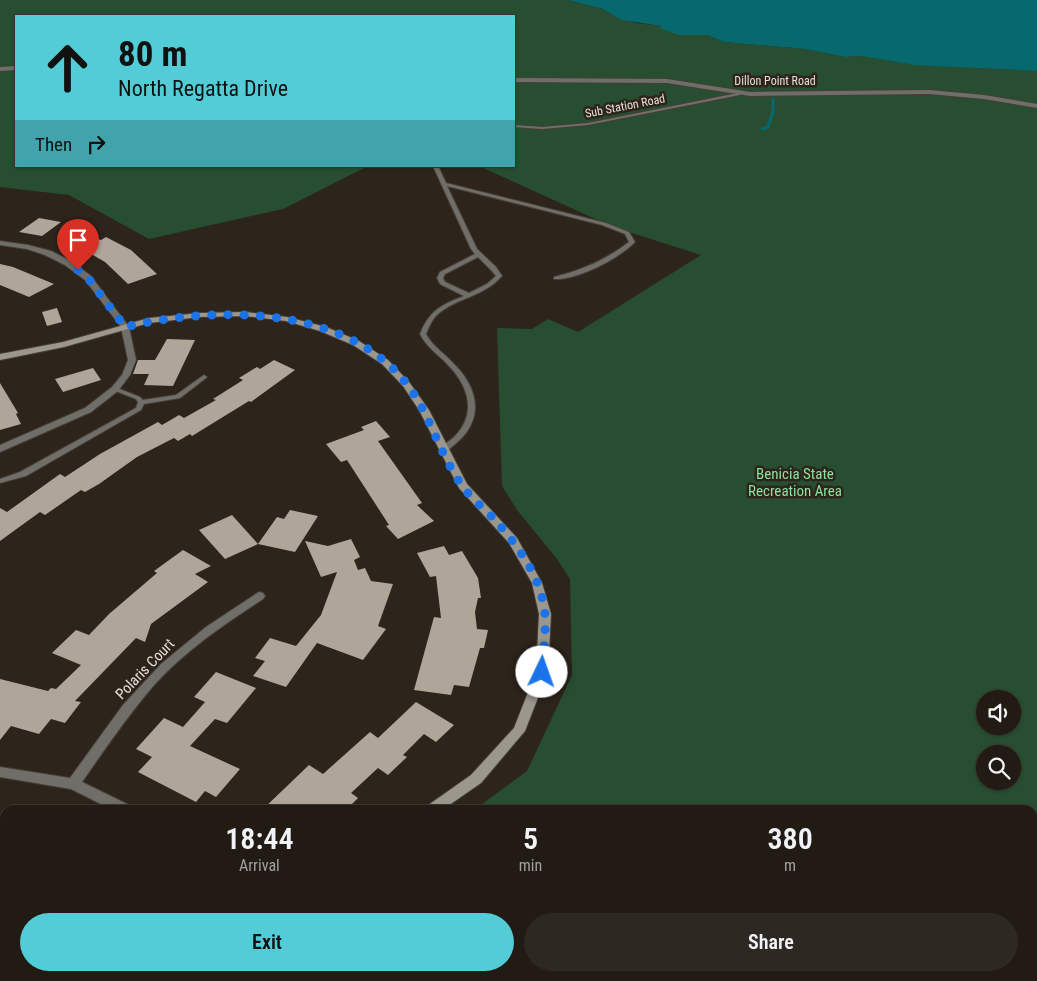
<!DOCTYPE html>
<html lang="en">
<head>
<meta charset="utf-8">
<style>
	:root { --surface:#221b14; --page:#2e2822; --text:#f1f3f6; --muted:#a2a1a0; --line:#3f3934; --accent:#52ccd6 }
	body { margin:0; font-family:"Roboto Condensed",sans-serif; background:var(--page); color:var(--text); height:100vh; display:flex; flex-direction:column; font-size:19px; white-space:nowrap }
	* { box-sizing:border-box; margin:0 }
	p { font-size:16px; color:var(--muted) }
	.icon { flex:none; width:28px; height:28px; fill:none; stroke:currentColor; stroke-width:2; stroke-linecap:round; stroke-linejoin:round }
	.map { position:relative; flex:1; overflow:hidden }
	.details { position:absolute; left:0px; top:805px; width:1038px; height:176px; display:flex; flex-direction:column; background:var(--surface); border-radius:15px 15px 0 0; box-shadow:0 1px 4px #0004,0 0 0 1px var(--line) }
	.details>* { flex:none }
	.top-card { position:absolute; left:15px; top:15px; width:500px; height:152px; border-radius:0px; box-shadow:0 1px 4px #0004,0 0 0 1px var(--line); background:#52ccd6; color:#111; overflow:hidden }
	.tools { position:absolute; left:976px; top:690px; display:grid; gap:10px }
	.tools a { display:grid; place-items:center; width:45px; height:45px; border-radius:50%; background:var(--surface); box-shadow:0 1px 4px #0004,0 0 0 1px var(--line); font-size:25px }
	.pin { position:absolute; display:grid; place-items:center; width:42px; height:42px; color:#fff; margin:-51px -21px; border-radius:50% 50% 50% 0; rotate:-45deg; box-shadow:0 0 5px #0007 }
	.pin .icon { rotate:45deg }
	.me { position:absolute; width:55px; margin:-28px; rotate:3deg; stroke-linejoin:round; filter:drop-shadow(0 0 4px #0008) }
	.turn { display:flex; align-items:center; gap:18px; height:105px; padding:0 20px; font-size:22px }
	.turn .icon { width:65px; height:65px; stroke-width:2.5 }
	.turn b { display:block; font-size:35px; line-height:42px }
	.then { display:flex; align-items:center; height:48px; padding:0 20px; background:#0003; gap:10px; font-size:19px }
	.eta { display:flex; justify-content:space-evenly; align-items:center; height:85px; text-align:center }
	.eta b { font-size:30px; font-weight:600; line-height:35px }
	.cta { display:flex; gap:10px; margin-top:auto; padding:10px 20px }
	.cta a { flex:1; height:58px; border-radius:30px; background:var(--accent); color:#111; font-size:20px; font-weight:600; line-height:58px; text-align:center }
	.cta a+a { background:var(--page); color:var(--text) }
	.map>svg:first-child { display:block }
</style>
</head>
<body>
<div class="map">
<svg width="1037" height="981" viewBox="0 0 1037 981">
	<rect width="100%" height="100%" fill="#2d241b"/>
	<path fill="#274e31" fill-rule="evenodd" d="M0,0H568L603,9L636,23L661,26L678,35H707L724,42L805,49L845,57L861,56L909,64L1037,71V981H270L275,976H1032V810H474L527,771L572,675L570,579L557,559L517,510L502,486L497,328L532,329L548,319L578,332L701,255L613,227L479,166H514V16H16V166H368L283,209L149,239L69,195L0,187ZM985,699H1012V726H985ZM985,754H1012V781H985Z"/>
	<path fill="#07696e" d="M568,0H1037V71L914,65L861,56L845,57L805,49L724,42L707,35H678L660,28L661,26L622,20L603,9Z"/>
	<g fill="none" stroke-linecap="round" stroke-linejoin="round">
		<path stroke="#07696e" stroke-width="3" d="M762,129L768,127L773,112V99"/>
	</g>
	<path fill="#b0a599" d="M39,218L61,222L42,236L19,232Z
		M106,237L131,250L157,274L128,284L105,262L79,247L95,238L101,240Z
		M0,264L13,267L54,284L29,297L0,285Z
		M57,308L62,322L47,326L42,312Z
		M167,339L195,340L173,386L144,385L149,374H133L138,360H155Z
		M274,360L295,370L251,402L249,401L192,436L190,434L178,441L174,438L137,457L99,484L85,492L81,490L45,515L40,512L0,541V508L7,512L60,474L65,477L100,454L158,422L162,425L179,415L184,418L216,400L213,399L243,380L239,378L257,367L260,369Z
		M93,368L101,380L63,392L55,379Z
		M0,383L18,413L16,414L21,424L0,430Z
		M376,421L390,437L378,441L422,503L417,505L434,521L398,539L386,526L389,525L347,460L341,462L326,444L364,430L361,427Z
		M290,510L318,516L295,552L258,544L277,517L284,519Z
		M232,515L258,544L225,559L199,530Z
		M351,539L360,557L354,560L358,570L365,568L371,581L393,584L378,626L386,629L363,660L317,643L286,687L253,676L265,661L255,658L270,638L296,646L321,615L337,572L321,577L305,541L328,546Z
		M444,546L449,555L462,551L478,578L481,598H478L475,612L477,629L488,630L484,648H480L469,687L454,685L451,695L414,690L434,617L441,618L436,576L430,577L417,553Z
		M183,550L211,566L195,574L208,582L151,624L145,642L136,638L75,701L81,702L65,723L51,719L39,734L11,726L0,740V679L48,691L51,688L56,689L81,665L52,653L76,630L89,635L109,614L157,573L154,571Z
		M216,672L256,688L227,723L215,719L190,746L240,769L216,797L205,791L196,802L138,772L152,757L136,749L164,718L183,727L205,702L194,697Z
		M416,702L454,725L436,742L424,734L403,755L407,757L388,775L378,768L351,793L358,798L346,810H262L309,765L323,774L370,732L378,738Z"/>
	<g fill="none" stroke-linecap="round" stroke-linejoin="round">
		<g stroke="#473e36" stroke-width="2">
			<path id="lane" d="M738,93L740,94V95L588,125L542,129L514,127V125L542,127L588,123Z
				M433,166H438L446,183L606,223L629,232L635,242C618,259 578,280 554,279V277C582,270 606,260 629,242L625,234L602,225L447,186L477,249L496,267L502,276C482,298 458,297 438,314C432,319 429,327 426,334C432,346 443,352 452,362C473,382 484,408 466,433C460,441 452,446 446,452H440L439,450L440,448C447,442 455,438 460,430C476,408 466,383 448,365C438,354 427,348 420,334C430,310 441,305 464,296L440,284L437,278L440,272L475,254L471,249ZM478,257L491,270L496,276L487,284L469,293L445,282L443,278L445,274Z
				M204,375L207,377L206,378L180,398L144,404L141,410L26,476L0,483V479L20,472L136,408L138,402L136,399L113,390L112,389L113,388H117L140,397L143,400L176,395Z"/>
		</g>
		<g stroke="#473e36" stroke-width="2">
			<path id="street" d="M16,66V70L0,71V67Z
				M514,78L667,79L750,92L929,90L984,95L1037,104V108L984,99L929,94L750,96L667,83L514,82Z
				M0,241L28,245L51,251L71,261L91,276L129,327L136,360L130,375L118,391L91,412L0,452V445L85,408L112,387L122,375L128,360L121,327L85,280L65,265L45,255L27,249L0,245Z
				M259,592L263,593L265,596L263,599C225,624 186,650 155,684C128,715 105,749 82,782L131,806L133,810H113L71,789L0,777V767L70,778L123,705L161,664L206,627Z"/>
		</g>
		<g stroke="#473e36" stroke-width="2">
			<path id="secondary" d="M245,312L287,317L326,327L359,341L388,360L409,382L429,410L467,484L517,538L542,583L551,614L548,672L525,731L481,783L442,810H425L427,806L471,775L514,728L536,672L539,614L532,583L509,543L459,488L419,410L403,386L382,364L353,345L320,331L286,321L245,316L200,317L149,323L64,347L0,360V354L63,342L149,318L200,313Z
				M218,976H234L232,981H216Z"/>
		</g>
		<use href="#lane" fill="#706e68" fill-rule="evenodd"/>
		<use href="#street" fill="#706e68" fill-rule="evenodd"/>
		<use href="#secondary" fill="#9b978d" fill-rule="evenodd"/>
	</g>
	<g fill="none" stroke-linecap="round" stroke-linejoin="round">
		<path stroke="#1a73e8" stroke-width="9" stroke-dasharray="0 16.2" d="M78,270L88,278L125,327C214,306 344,304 407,384C431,416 440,456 463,487C472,499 485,509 495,520C518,546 543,579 545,616C546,634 543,654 542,672"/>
	</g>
	<g text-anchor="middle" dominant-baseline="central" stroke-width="5" stroke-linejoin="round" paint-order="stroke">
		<g font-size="12" fill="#e6e0da" stroke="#2d241b">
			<text x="775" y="81">Dillon Point Road</text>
			<text transform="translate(625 106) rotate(-11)">Sub Station Road</text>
		</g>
		<g font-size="15" fill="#89e29d" stroke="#2d241b">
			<text x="795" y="474">Benicia State<tspan x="795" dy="17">Recreation Area</tspan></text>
		</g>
		<g font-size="15" fill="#e6e0da" stroke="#2d241b">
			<text transform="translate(145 669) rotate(-46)">Polaris Court</text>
		</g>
	</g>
</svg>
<div class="tools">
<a><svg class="icon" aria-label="sound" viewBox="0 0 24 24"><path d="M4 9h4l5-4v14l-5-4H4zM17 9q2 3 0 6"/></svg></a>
<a><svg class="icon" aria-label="search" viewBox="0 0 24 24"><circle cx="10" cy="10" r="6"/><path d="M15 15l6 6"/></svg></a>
</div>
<div class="pin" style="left:78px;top:270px;background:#d93025"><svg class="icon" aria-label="arrive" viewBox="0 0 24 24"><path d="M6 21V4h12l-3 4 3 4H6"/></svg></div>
<svg class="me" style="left:542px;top:672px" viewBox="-20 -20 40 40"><circle r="19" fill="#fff"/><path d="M0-13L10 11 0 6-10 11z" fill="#1a73e8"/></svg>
<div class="top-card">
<div class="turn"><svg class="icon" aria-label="ahead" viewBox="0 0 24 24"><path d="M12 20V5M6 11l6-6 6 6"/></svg><div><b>80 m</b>North Regatta Drive</div></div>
<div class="then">Then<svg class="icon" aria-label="right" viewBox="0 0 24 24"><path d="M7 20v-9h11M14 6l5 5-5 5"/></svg></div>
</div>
<section class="details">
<div class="eta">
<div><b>18:44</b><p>Arrival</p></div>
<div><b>5</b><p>min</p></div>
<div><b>380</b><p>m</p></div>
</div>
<div class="cta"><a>Exit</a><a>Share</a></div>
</section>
</div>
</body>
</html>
